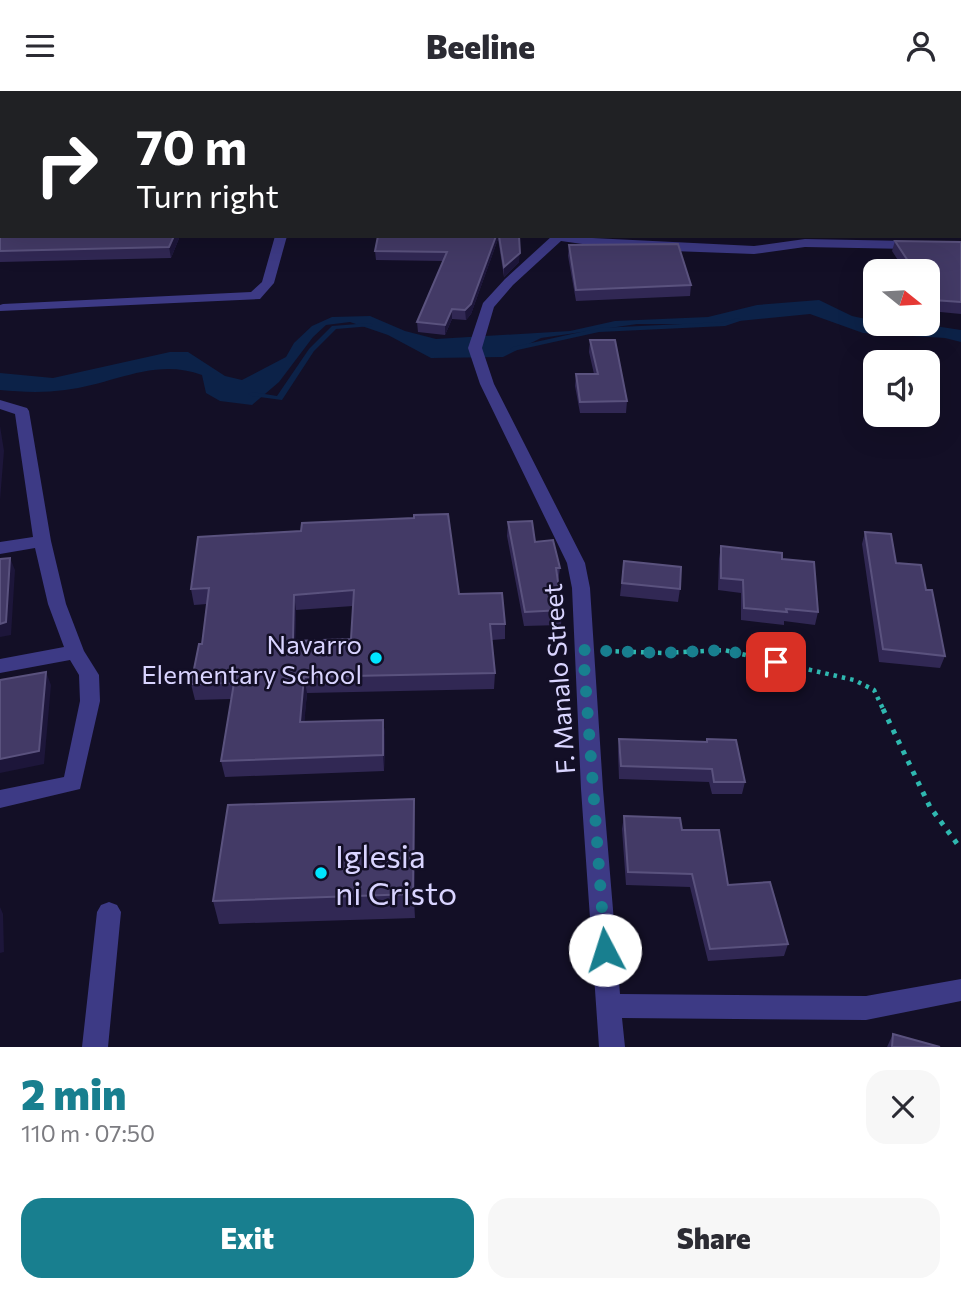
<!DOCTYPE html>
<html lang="en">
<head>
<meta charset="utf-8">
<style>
	:root { --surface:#fff; --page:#f7f7f7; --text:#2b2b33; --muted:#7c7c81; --accent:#187f8f }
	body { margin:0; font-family:Commissioner,sans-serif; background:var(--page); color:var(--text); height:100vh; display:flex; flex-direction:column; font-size:26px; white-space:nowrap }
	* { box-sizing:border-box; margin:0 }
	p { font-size:23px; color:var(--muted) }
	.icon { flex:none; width:38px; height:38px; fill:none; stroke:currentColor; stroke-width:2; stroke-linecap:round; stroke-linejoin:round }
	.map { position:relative; height:956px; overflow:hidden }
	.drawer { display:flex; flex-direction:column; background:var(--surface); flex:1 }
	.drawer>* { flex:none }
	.top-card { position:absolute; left:0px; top:0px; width:962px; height:147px; box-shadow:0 7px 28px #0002; background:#202124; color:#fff; overflow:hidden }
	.needle { width:46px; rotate:108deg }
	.fabs { position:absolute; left:863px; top:168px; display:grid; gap:14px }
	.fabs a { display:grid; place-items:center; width:77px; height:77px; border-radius:14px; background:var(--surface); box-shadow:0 7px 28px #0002; font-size:35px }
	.pin { position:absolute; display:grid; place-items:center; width:60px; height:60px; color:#fff; margin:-30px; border-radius:14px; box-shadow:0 4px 10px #0006 }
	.me { position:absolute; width:77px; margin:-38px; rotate:355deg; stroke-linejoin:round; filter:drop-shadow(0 0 5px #0008) }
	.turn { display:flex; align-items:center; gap:24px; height:147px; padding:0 21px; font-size:32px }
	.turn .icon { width:91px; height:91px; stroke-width:2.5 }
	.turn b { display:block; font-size:49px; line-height:60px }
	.round { display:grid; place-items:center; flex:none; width:74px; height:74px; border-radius:21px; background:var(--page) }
	.overview { display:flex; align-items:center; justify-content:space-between; height:119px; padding:0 21px }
	h1 { font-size:42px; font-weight:800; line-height:52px; color:var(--accent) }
	.action { display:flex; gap:14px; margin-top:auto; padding:14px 21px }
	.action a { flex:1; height:80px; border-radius:21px; background:var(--accent); color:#fff; font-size:28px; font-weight:800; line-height:80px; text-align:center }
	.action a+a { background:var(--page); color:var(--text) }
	header { display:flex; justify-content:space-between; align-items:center; height:91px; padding:0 21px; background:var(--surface); font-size:32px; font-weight:800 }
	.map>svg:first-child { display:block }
</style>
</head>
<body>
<header><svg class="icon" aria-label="menu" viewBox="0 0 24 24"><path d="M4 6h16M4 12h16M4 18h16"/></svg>Beeline<svg class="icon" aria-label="person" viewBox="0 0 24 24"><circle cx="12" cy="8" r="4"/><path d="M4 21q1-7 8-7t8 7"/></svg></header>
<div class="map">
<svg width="961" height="956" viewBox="0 0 961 956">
	<rect width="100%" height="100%" fill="#130f26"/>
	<path fill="#0c2248" d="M819,209L852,225L875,230V233L928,234L961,239V251L945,247L863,242L810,223L709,233H637L541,247L503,266L431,267L388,244L350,231L326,234L313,246L279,291L252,314L220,310L206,302L202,284C154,266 112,294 65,299C43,302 21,301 0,299V282L53,287L170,261H188L225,285L242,289L286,266L294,252L312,235L332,226L370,225L405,240L436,248L570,240L615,230L708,226L757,214Z"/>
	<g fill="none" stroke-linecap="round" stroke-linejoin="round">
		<path fill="#0c2248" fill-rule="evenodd" d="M738,227L741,229L740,230L725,235L599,241L513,260L510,258L513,256L599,237L724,231Z
			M370,232L373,234L372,235L336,238L314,260L282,309L252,305L248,303L252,301L277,305L309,258L332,235Z"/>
		<path stroke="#2fb8b0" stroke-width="4.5" stroke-dasharray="3.5 5" stroke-linecap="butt" d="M607,560L662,562L724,559L854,589L874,599L884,620"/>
		<path stroke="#2fb8b0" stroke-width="5" stroke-dasharray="4.5 7" stroke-linecap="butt" d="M883,618L930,716L961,758"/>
		<path fill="#3d3a85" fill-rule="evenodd" d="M532,0H542V2H532Z
			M275,145H287L274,192L260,208L0,220V214L3,213L251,201L262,191Z
			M552,145L754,155L805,148L961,151V159L805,156L754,163L618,158L561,150L513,194L494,216L482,257L494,293L585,472L590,497L603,698L620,903L866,905L961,888V910L866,929L622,927L625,956H599L581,698L572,497L567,472L480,293L468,257L483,212L505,188Z
			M0,309L27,317L29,320L51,450L66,513L84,560L99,584L100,610L80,698L0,717V699L64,686L80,610L79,584L70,569L0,582V568L64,556L48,513L35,457L0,463V451L33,446L15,323L0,318Z
			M109,811L117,814L121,821L108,956H82L97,821L101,814Z"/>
	</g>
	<path fill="#312854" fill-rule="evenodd" d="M0,0H229L228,2H2V144H0Z
		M547,0H604L603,2H547Z
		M28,145H180L171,167L0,171V146Z
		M378,145H519V171L504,186L498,148L471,223L466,229L452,228L445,244L418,241L417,231L443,170L376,169L375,160Z
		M895,150L961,151V223L930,220L928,209V180H905L892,160Z
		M569,154L691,194L690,205L576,210L568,165Z
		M590,249L627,310L626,322H580L575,295L576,283H594L589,261Z
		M508,431L535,451L560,477L558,491L562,519L561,534L524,535L507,445Z
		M865,441L896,472L926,499L945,565L940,577L879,571L862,453Z
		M198,446L459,503L505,533V548L492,549L495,582L494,598L307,602L304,631L383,629L385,644L384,680L225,686L221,670L231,608L195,609L191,593L202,553L207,513L194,514L191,498ZM353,515L351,548L295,550L296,519Z
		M721,455L782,468L818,521L815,534L784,530V534L741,529V502L718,499L719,468Z
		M624,470L680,498L678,511L620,505Z
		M619,648L706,651L707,648L745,691L742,703H712L709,691L619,688L618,661Z
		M624,725L682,739L728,794L788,853L784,865L708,870L690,796L626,794L622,738Z
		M415,732V827L219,833L213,810Z
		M893,943L940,956H887Z"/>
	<path fill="#1d163a" d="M174,145H180L171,167L169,156Z
		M496,145H498V148L471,223L466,229L465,219Z
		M520,162L519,171L504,186V176Z
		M452,218V228L445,244V234Z
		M0,335L4,360L0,409Z
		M10,467L15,479L11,544L0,546V533Z
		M294,504L296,519L295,566L293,550Z
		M46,581L51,594L44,673L0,682V668Z
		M304,586L307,602L303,647L300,631Z
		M383,629L385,644L384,680L383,664Z
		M414,708L415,732V827L413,803Z
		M0,816L3,823L4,861L0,862Z"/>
	<path fill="#433a66" stroke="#5a527e" stroke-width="2" fill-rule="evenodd" d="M0,0H225L224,2H2V134H0V99H1V89H0V56H1V47H0Z
		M606,0H961V24V2H605Z
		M28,145H174L169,156L0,160V146Z
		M378,145H496L471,213L465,219L452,218L445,234L417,231L447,161L375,160Z
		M499,145H519L520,162L504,176Z
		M895,150L961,151V211L933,209L928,186V180H926L924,173H910Z
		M678,153L691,194L576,199L569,154Z
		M590,249H615L627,310L580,311L576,283H598Z
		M448,423L459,503L502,502L505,533H490L495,582L304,586L300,631L383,629V664L221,670L234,592L191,593L199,553H202L209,497L191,498L198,446L301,440L302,432L414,427V424ZM354,499L351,548L293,550L294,504Z
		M532,430L535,451L553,449L560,477H556L562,519L525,521L508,431Z
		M865,441L891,443L896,472L921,474L926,499H932L945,565L883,558Z
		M721,455L782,462V468L814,471L818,521L786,518L787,521L744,517L743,489L721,487Z
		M10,467L6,531L0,533V468Z
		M624,470L681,476L680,498L622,492Z
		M46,581L39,660L0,668V589Z
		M619,648L707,651V648L736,649L745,691H714L712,678L621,675Z
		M414,708L413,803L213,810L228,714Z
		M624,725L680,727L682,739H719L728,794L770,791L788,853L710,858L692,783L628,781Z
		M893,943L940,956H892Z"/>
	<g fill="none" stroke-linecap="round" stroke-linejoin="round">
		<path stroke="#187f8f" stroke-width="12" stroke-dasharray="0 21.6" d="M605,859L583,559L662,562L724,559L776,571"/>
	</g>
	<g fill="#00e5ff" stroke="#130f26" stroke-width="2.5">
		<circle cx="376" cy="567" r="7"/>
		<circle cx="321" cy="782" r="7"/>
	</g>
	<g text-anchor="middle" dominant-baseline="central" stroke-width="5" stroke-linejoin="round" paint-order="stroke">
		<g font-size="26" fill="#d9d4ff" stroke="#130f26" text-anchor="end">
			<text x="362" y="552">Navarro<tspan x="362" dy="30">Elementary School</tspan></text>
		</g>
		<g font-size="26" fill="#d9d4ff" stroke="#130f26">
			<text transform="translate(558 588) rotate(-94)">F. Manalo Street</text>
		</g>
		<g font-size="32" fill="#d9d4ff" stroke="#130f26" text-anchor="start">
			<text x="335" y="764">Iglesia<tspan x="335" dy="37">ni Cristo</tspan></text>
		</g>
	</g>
</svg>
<div class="fabs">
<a><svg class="needle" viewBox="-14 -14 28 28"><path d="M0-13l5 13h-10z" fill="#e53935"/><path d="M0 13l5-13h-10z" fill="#7c7c81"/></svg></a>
<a><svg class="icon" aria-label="sound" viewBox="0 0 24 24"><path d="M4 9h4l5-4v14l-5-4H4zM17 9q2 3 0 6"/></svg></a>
</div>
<div class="pin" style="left:776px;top:571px;background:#d93025"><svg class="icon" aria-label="arrive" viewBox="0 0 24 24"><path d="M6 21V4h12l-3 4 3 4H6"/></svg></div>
<svg class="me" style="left:605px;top:859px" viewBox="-20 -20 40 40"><circle r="19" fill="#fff"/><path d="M0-13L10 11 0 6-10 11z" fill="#187f8f"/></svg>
<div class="top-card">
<div class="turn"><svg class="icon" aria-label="right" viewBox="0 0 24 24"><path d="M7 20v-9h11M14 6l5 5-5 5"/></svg><div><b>70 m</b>Turn right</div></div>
</div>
</div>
<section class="drawer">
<div class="overview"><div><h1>2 min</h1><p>110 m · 07:50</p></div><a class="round"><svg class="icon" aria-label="close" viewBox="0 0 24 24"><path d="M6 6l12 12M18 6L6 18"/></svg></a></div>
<div class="action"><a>Exit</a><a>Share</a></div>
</section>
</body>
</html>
